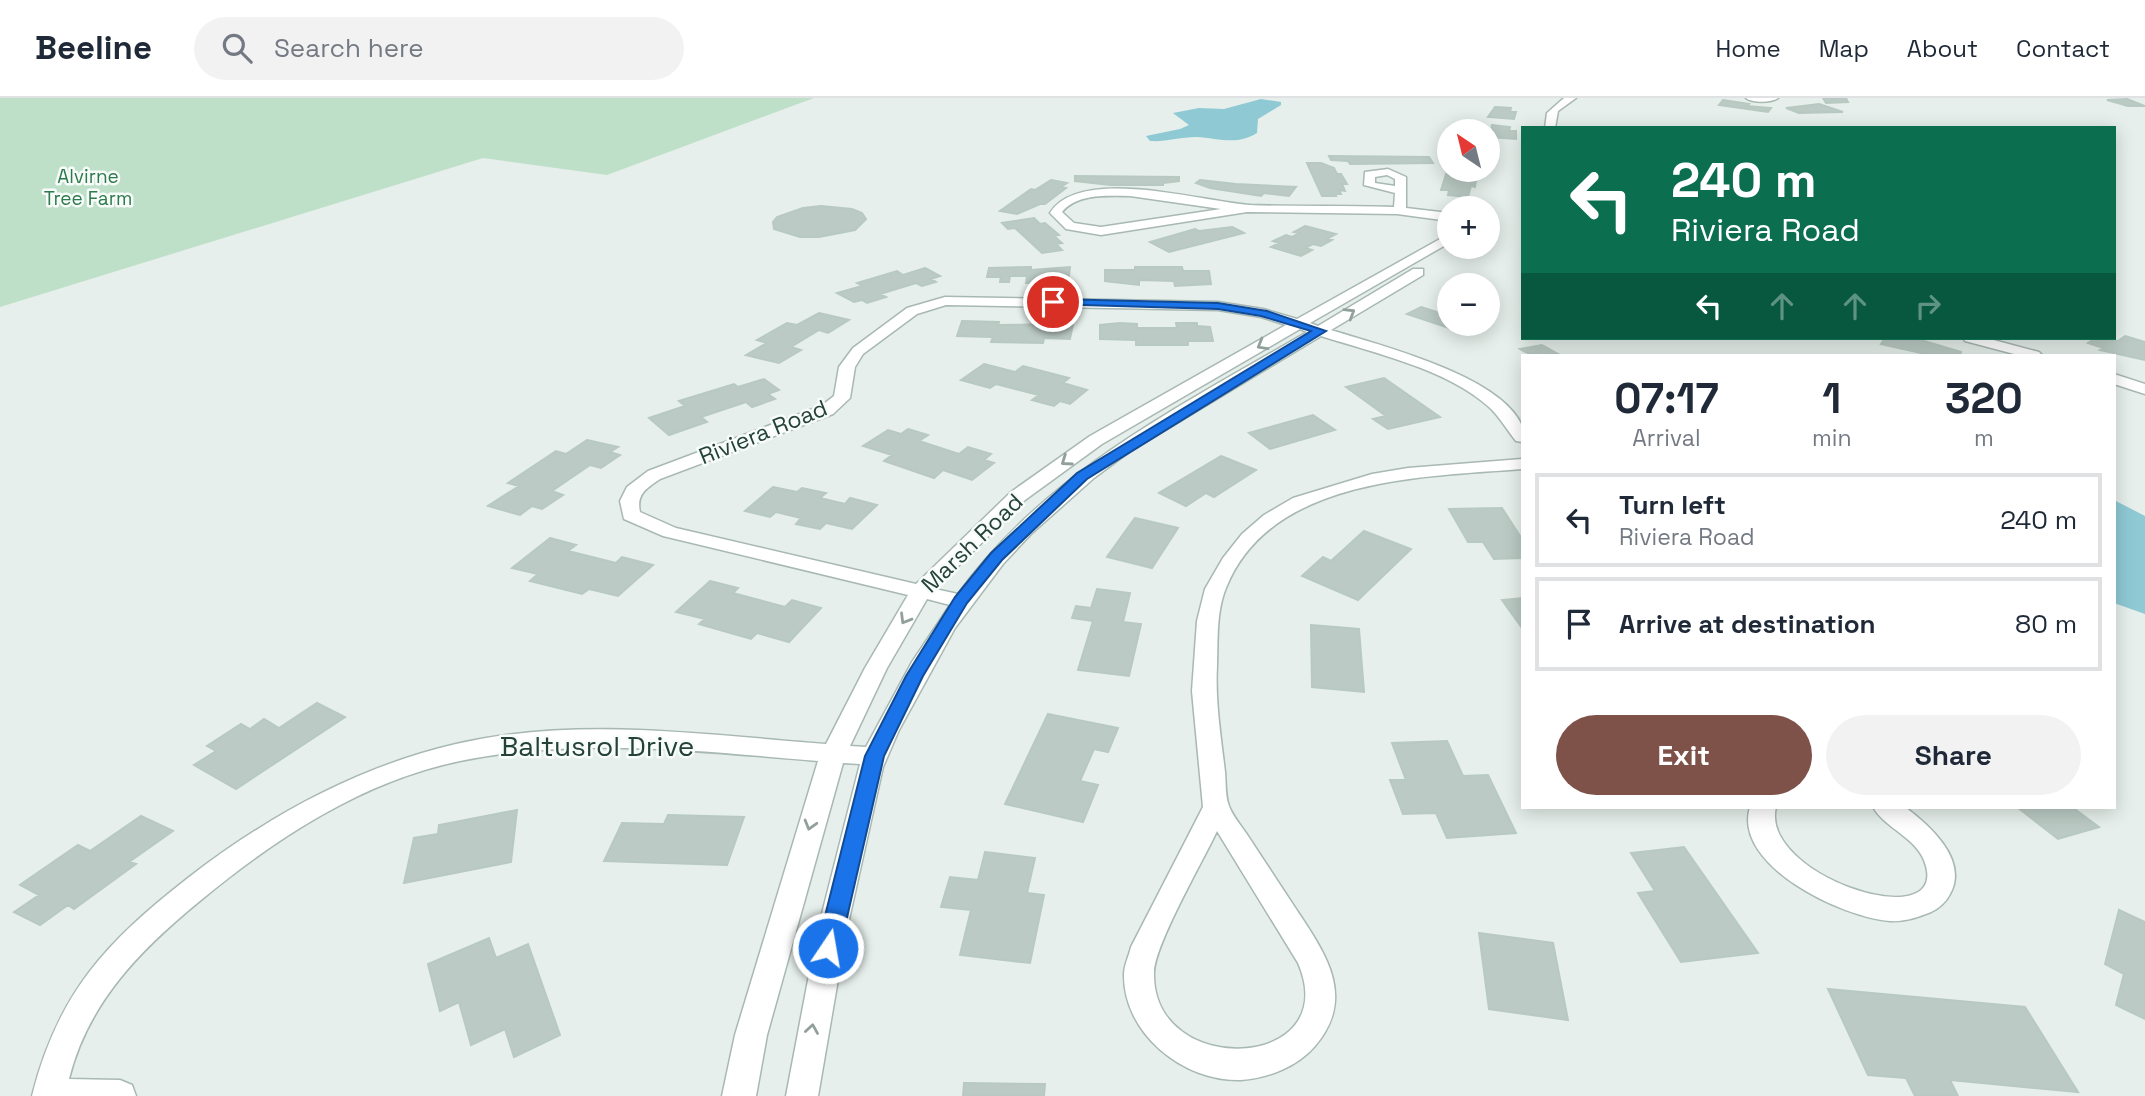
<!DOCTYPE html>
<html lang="en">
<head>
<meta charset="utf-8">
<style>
	:root { --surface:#fff; --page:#f2f2f3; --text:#1f2937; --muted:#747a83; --line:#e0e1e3; --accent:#7f5249 }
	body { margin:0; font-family:"Space Grotesk",sans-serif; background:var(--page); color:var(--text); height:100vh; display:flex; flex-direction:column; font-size:26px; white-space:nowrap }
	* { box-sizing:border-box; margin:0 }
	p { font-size:23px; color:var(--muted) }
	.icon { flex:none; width:38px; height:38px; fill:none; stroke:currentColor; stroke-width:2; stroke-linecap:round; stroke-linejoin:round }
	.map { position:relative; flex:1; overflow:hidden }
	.details { position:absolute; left:1521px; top:256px; width:595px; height:455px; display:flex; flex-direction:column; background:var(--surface); border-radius:0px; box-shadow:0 4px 18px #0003 }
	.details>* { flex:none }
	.guide { position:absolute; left:1521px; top:28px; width:595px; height:214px; border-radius:0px; box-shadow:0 4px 18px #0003; background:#0b6e4f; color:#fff; overflow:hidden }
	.needle { width:46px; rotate:325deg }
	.fabs { position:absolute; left:1437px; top:21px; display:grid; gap:14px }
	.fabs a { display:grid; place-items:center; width:63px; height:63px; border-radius:50%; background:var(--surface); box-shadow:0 4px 18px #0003; font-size:35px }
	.pin { position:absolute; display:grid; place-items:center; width:60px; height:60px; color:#fff; margin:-30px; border:4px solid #fff; border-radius:50%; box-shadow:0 2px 7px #0007 }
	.me { position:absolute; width:77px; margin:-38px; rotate:12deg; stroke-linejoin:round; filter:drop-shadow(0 0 5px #0008) }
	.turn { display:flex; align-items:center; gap:24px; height:147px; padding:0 35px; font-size:32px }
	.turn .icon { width:91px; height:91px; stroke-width:2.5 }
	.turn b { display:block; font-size:49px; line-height:60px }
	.lanes { display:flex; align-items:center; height:66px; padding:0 35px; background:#0003; justify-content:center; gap:35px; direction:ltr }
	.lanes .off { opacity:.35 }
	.eta { display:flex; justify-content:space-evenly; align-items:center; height:119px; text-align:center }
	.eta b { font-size:42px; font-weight:700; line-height:49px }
	.cta { display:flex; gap:14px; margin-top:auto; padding:14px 35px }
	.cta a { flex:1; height:80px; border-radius:42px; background:var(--accent); color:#fff; font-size:28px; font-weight:700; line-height:80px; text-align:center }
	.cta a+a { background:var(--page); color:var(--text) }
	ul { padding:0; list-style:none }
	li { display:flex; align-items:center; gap:21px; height:94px; margin:0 14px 10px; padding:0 21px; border:4px solid var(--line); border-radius:0px }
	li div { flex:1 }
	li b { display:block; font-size:26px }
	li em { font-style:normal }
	header { display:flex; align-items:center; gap:42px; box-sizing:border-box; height:98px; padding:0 35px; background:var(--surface); border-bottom:2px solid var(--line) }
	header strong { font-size:33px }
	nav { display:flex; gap:38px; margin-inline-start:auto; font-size:24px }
	.search { width:490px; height:63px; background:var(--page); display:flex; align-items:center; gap:18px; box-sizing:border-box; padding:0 24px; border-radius:38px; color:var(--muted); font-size:26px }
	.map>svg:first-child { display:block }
</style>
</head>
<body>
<header>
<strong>Beeline</strong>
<div class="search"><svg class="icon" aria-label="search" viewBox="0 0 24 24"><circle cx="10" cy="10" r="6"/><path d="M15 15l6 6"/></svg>Search here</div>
<nav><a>Home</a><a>Map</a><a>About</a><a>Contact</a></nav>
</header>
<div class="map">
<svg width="2145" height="998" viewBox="0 0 2145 998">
	<rect width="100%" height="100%" fill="#e6efeb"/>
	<path fill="#bfe0c8" d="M0,0H814L607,77L483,60L0,209Z"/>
	<path fill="#8ec9d4" d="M1261,1L1281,4V7L1258,21L1257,35C1236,48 1219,40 1196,39C1180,39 1166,44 1150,43L1146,38L1180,31L1189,27L1173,15L1199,10L1224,11Z
		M2114,402L2145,418V516L2114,505Z"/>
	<path fill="#bbcac4" stroke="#b8c9c2" stroke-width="2" d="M1823,0H1846L1848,4L1826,5Z
		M2127,1L2145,8H2128L2107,2Z
		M1723,2L1749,6L1747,8L1771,10L1768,14L1719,7Z
		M1819,6L1843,14L1799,15L1786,10Z
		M1495,9L1511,10L1510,14H1516L1514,21L1488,19Z
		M1492,27L1510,29L1509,33H1516V41L1490,39Z
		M1329,58L1429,59L1433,65L1350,66L1348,63L1331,62Z
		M1307,65H1321L1334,70L1337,76H1341L1347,86H1342L1345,93L1339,92L1341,96H1335L1336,98H1322Z
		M1448,70L1474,72L1471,82H1476L1475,89L1471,88L1468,99L1448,97L1449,92H1441Z
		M1075,78L1179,79V83L1163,85V87H1111L1075,83Z
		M1051,82L1067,85L1061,89L1066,90L1045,106H1040L1017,116L1000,113L1031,91L1035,92Z
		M1200,82L1236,86L1296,89L1289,98L1264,95L1261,98L1210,90L1196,85Z
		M821,108L852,111L862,115L866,121L855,132L819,139H800L774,131L773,124L777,119L803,110Z
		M1034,120L1040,126L1045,125L1059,137L1054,138L1062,145L1056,146L1062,152L1042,155L1015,130L1008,131L1002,125Z
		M1305,128L1336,136L1327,141L1332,142L1321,148L1313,146L1305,150L1312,152L1301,158L1271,149L1279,145L1273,143L1286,137L1292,139L1300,135L1294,134Z
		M1232,129L1244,135L1169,154L1150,144L1195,131L1199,133Z
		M1031,169V172L1070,169L1069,178H1052L1051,185H1026L1027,178H1010L1009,184H1000L1001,179H987L989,170Z
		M1135,169H1182L1183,173H1209L1211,186L1175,188L1174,183L1139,182V187L1105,183V172H1135Z
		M925,170L940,178L931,181L936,184L922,188L916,185L880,196L886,199L867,205L862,202L854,204L837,195L862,188L857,185L897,173L903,177Z
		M1421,209L1443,216L1449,213V226H1475L1471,228L1480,231L1470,237L1407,216Z
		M819,215L849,222L828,235L819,232L791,249L801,252L779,265L746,257L767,245L757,242L787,225L797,227Z
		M962,223L999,224L998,227L1073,226L1070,241L1044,240L1043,245L991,244L993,239L957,238Z
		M1120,225L1137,226V230H1177L1176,225H1197V228L1210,229L1213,243H1188V247H1136V242L1100,241V227Z
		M2125,238L2145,244V262L2100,252L2103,250L2088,245L2096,240L2118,243Z
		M1885,240H1914L1961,254L1960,257H1930L1881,246Z
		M1542,247L1560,257H1531L1520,251Z
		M984,266L1015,274L1023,268L1069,280L1063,285L1087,292L1070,306L1060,303L1054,308L1032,302L1039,297L996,286L990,290L961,282Z
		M1384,280L1440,319L1388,331L1373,321L1386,318L1346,289Z
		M764,281L779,292L768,296L775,301L752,309L746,304L701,319L707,324L669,337L649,320L685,308L679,303L734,286L738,289Z
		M1313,317L1335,332L1270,351L1249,335Z
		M908,331L928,337L919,343L959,356L968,349L991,356L984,362L994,365L972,382L943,372L934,380L884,363L892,357L863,348L888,332L901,336Z
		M587,342L618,349L610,354L620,357L601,370L590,367L552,393L563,397L542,411L532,408L520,417L488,408L519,388L508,385L556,353L566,356Z
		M1221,358L1256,372L1214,399L1206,395L1186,408L1159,395Z
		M773,389L797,394L802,390L826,395L820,400L845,406L850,400L877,407L852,431L826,425L820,431L796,426L801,420L776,414L770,419L745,413Z
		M1502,410L1522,441V460L1494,461L1483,444H1468L1449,411Z
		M1135,420L1178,430L1152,470L1107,459Z
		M1364,433L1411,451L1358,502L1302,478L1323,459L1331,463Z
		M550,440L576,447L568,453L616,465L622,459L653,467L618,498L589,491L582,496L530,483L538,476L512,470Z
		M710,483L738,490L733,495L785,509L792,502L821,510L789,544L757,535L751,541L699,526L705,521L676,514Z
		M1097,491L1130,495L1123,524L1141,526L1129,578L1078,572L1093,523L1072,520L1076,508L1091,510Z
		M1522,500V530L1502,502Z
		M1311,527L1359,531L1364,594L1312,589Z
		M317,605L345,619L236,691L194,667L216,653L207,648L241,626L250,631L264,621L279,630Z
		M1048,616L1118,630L1108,654L1094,651L1080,683L1098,687L1083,724L1005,706Z
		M1447,643L1463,678L1488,677L1516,735L1447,740L1436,715L1403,716L1390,682H1406L1392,645Z
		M2017,709H2072L2099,729L2058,741Z
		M517,712L511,764L404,785L414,740L438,736L439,727Z
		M668,717L744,719L727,767L604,763L622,725L664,726Z
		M141,718L173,733L129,764L136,766L74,811L68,807L40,827L14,814L39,797L20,787L78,747L90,753Z
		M1684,749L1758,855L1681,864L1638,795L1655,793L1631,755Z
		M985,754L1035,760L1027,795L1044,797L1030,865L960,857L971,812L941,809L950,779L978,782Z
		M2119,812L2145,824V921L2116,907L2124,876L2105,866Z
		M1479,835L1553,845L1568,922L1489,911Z
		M489,840L496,860L528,846L560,937L514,959L505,931L471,947L459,904L440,913L428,866Z
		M1828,891L2025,909L2078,994L1950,982L1958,998H1915L1906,980L1868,977Z
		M964,985L1045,986L1044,998H963Z"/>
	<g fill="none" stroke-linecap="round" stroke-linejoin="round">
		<g stroke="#a8b8b2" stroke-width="3">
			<path id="minor" d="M1564,0H1576L1558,13L1555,30H1545L1547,15Z
				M1746,0H1778C1771,5 1752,5 1746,0Z
				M1388,71L1406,79V110L1449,115V123L1397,116L1247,114L1101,137L1066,131L1050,115C1080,67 1203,104 1250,107C1298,109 1346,107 1394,109L1395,95L1364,87L1365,74ZM1387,77L1395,81V88L1375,85V79ZM1130,98L1221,111L1101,129L1074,125L1062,114C1078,95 1108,98 1130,98Z
				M1449,136V145L1310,225L1318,228L1413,171H1423V177L1331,232C1379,247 1502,278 1522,328C1524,332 1522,339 1522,344L1516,343C1507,332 1499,318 1489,309C1447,271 1374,255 1321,238L1129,354L1094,380L1031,436L1003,466L955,530L899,632L883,669L846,835L818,998H786L817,835L860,666L843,665L767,937L756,998H722L735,937L818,663C700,653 578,639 460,663C363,683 276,740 201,802C141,851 88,904 69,981L120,982L132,987L136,998H32C58,895 106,844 188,780C268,718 357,669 456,646C576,618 705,637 826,646L865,570L908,497L663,438L624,421L620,403L627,389L648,373L821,308L834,298L839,269L853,250L907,210L945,199L1218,204L1263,211L1297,221ZM946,207L1218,212L1261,219L1286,227L1090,338L1011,394L916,486L676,430L640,414C636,396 647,390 660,381L833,316L850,300L855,269L863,256L917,216ZM1300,231L1307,234C1181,308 1046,374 958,496L935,491L1025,402L1102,346ZM927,501L950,507L912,564L866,649L850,648L887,570Z
				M1963,240H1986L2039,254L2042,257H2018L1965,243Z
				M2114,276L2145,286V296L2114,286Z
				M1522,361V371C1423,379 1270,379 1226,490C1216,514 1218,543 1217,568C1215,603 1221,639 1225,674C1226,684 1225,698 1229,708C1233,719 1244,731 1250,741C1265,764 1281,788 1296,811C1325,855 1357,899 1315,948C1297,969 1268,980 1241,982C1183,984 1123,935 1124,876C1124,867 1129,858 1131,849L1203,709L1192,593L1197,523L1205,491L1223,460L1242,436L1264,417L1293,400L1372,376L1408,370ZM1217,733L1298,865C1345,973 1151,982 1154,874C1155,846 1203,763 1217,733Z
				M1750,709H1776C1759,777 1945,838 1926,768C1919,740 1885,731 1873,709H1905C1929,727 1969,762 1950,796C1946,804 1939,810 1931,814C1918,819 1905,824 1890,823C1844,820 1732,768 1750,709Z"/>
		</g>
		<use href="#minor" fill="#fff" fill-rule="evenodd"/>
	</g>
	<defs><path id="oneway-chevron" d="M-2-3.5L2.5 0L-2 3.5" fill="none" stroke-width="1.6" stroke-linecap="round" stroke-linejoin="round" transform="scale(1.75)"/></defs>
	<g stroke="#92a09c">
		<use href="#oneway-chevron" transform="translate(1350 215) rotate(-31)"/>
		<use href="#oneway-chevron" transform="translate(1262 247) rotate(150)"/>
		<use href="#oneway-chevron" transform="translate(1066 363) rotate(145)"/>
		<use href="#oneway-chevron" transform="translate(905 521) rotate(121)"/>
		<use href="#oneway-chevron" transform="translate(810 727) rotate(106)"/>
		<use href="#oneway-chevron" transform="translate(812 931) rotate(-81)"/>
	</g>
	<path fill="#1a73e8" stroke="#114b97" stroke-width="2" d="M1053,201L1218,205L1267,213L1326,233L1087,381L1002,462L967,505L923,578L884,658L840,850L836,856L828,859L821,856L817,850L865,658L906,578L955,499L991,455L1077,375L1311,233L1261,218L1218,211L1049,206V202Z"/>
	<g text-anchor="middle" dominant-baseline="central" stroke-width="5" stroke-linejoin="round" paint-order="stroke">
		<g font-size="19" fill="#2d7a4b" stroke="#f7fbf9">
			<text x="88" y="78">Alvirne<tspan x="88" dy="22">Tree Farm</tspan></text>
		</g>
		<g font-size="23" fill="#24423a" stroke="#f7fbf9">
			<text transform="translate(763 334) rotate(-22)">Riviera Road</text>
			<text transform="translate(972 445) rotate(-44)">Marsh Road</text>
		</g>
		<g font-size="28" fill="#24423a" stroke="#f7fbf9">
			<text x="597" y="648">Baltusrol Drive</text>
		</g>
	</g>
</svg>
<div class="fabs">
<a><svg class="needle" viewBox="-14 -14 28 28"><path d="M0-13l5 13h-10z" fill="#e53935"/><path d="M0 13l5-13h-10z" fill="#747a83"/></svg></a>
<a>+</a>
<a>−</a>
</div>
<div class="pin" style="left:1053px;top:204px;background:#d93025"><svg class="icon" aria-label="arrive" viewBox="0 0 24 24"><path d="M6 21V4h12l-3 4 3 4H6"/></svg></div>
<svg class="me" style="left:828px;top:850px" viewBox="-20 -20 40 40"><circle r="17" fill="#1a73e8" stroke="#fff" stroke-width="3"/><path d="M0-11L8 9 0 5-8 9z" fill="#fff"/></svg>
<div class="guide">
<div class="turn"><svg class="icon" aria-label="left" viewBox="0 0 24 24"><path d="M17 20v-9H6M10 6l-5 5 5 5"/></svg><div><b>240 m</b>Riviera Road</div></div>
<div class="lanes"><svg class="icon" aria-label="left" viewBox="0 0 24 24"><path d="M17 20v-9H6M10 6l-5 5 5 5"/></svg><svg class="icon off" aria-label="ahead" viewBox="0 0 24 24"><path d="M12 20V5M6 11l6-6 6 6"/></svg><svg class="icon off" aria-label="ahead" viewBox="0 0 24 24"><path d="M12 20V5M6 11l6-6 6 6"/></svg><svg class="icon off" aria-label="right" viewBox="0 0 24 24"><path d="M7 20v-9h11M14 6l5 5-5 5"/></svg></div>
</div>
<section class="details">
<div class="eta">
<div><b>07:17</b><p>Arrival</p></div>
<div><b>1</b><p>min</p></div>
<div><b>320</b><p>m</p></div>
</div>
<ul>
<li><svg class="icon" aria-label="left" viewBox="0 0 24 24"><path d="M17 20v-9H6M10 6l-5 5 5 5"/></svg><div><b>Turn left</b><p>Riviera Road</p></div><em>240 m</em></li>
<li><svg class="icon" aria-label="arrive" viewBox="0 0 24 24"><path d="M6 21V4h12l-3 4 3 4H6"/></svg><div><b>Arrive at destination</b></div><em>80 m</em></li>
</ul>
<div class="cta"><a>Exit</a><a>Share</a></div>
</section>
</div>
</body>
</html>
